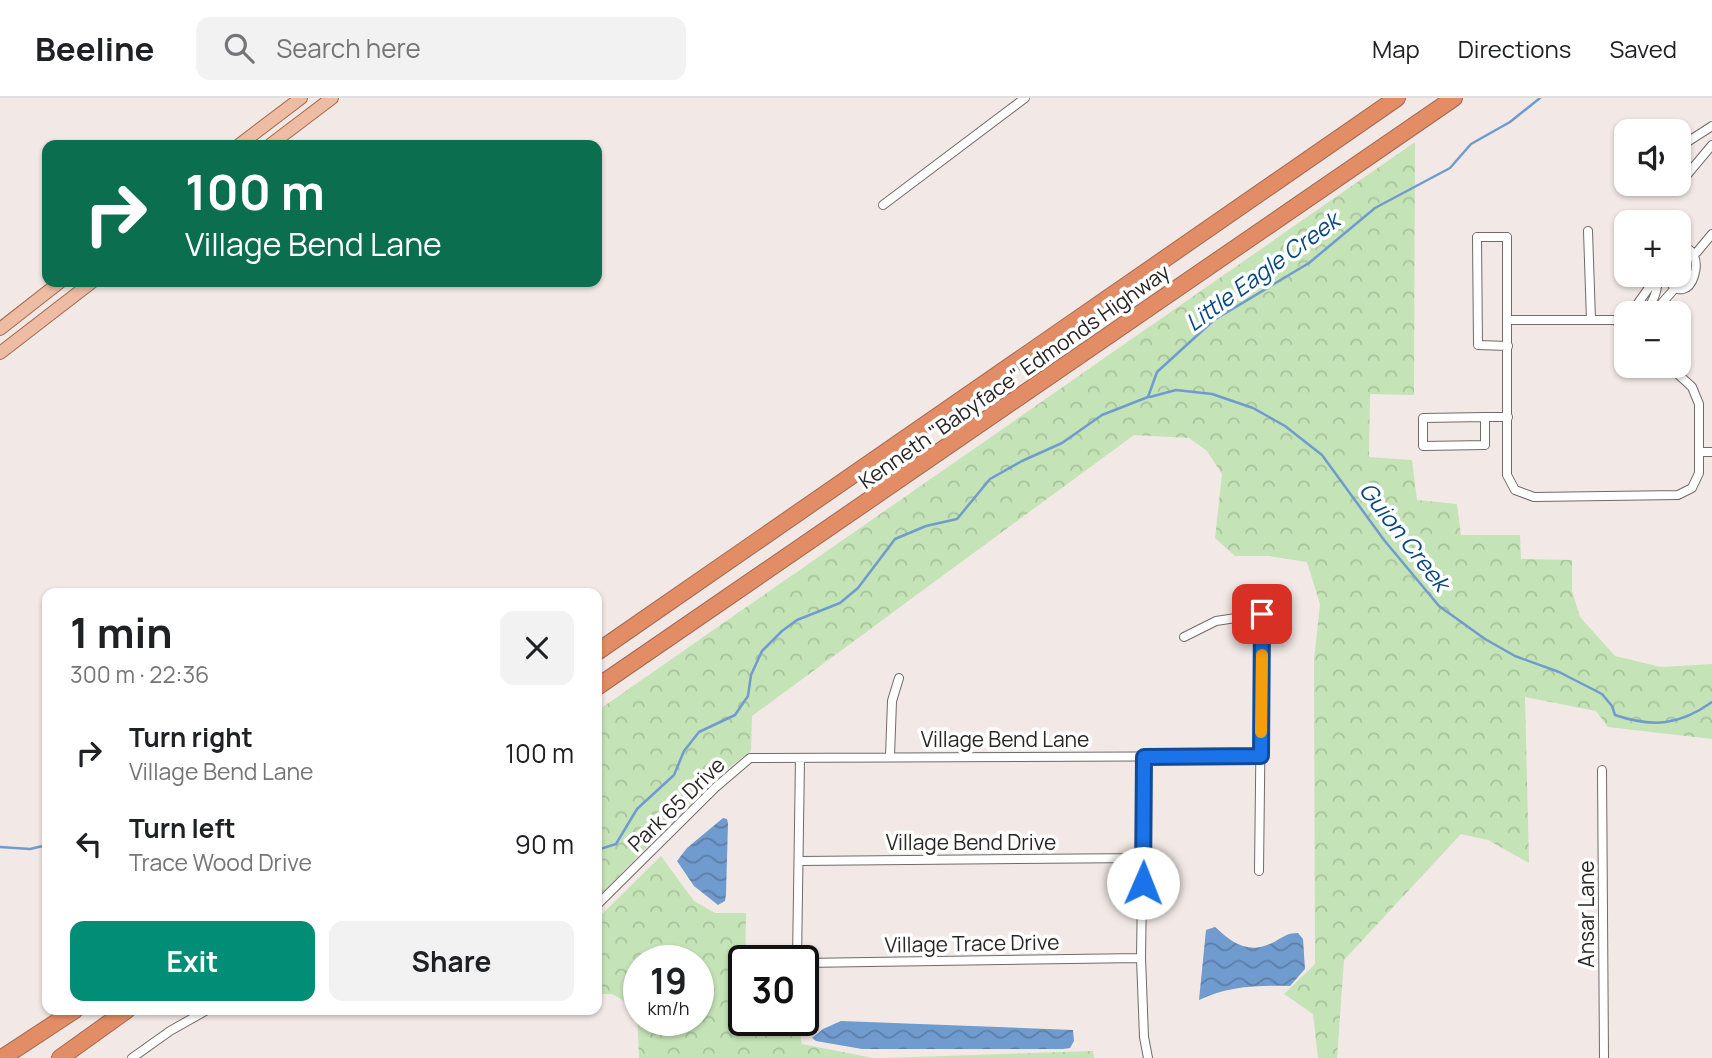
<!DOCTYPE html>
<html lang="en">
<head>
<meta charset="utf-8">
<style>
	:root { --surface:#fff; --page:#f2f2f2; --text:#202124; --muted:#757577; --line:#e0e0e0; --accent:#018d76 }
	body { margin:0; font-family:Manrope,sans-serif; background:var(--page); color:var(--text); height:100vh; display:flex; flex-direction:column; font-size:26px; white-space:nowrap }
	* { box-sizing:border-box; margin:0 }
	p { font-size:23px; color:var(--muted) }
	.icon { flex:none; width:38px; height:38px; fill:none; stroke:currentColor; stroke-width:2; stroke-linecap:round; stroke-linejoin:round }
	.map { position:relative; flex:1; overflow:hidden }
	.details { position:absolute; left:42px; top:490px; width:560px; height:427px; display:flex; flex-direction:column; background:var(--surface); border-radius:14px; box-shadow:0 2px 5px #0004 }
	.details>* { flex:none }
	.banner { position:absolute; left:42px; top:42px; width:560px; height:147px; border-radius:14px; box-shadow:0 2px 5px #0004; background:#0b6e4f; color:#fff; overflow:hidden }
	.tools { position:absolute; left:1614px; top:21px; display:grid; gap:14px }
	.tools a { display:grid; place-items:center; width:77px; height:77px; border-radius:14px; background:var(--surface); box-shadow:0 2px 5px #0004; font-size:35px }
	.speed { position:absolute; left:623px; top:847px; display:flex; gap:14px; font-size:35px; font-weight:700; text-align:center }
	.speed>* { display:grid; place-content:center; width:91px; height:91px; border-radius:50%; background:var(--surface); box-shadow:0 2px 5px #0004; line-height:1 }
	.speed small { font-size:18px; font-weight:400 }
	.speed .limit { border:4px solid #111; border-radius:10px; background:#fff; color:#111 }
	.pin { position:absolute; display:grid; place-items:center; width:60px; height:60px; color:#fff; margin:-30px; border-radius:14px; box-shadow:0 4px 10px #0006 }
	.me { position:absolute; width:77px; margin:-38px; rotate:1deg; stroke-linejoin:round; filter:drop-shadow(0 0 5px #0008) }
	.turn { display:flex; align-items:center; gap:24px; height:147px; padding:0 28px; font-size:32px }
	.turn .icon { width:91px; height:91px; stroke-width:2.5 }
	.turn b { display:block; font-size:49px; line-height:60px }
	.round { display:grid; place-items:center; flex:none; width:74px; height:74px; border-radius:14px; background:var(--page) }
	.headline { display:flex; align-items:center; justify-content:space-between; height:119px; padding:0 28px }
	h1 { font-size:42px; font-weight:700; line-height:52px }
	.button { display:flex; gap:14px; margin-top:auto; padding:14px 28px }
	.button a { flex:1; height:80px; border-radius:14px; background:var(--accent); color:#fff; font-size:28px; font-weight:700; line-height:80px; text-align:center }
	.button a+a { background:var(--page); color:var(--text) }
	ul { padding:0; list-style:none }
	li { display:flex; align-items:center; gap:21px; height:91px; padding:0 28px }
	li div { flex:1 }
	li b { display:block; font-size:26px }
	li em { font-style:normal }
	header { display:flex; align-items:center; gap:42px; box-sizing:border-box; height:98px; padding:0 35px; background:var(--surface); border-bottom:2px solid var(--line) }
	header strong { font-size:33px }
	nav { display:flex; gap:38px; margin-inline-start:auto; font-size:24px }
	.search { width:490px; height:63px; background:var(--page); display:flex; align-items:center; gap:18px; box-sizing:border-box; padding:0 24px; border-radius:14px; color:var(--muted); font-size:26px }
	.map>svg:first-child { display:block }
</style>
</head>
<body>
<header>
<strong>Beeline</strong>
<div class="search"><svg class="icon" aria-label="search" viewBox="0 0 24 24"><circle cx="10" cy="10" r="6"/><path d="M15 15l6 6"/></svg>Search here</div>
<nav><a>Map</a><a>Directions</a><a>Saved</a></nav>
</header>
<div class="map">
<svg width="1712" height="960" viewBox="0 0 1712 960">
	<defs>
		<pattern id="forest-crowns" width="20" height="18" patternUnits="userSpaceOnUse" patternTransform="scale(1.75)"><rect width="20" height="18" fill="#c4e3b6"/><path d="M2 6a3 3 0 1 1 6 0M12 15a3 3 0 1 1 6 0" fill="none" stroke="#a8c39c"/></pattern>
		<pattern id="water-waves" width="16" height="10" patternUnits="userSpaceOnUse" patternTransform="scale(1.75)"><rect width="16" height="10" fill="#709bce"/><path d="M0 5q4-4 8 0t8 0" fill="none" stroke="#5c7ea7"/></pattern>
	</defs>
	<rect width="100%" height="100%" fill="#f2e9e6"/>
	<path fill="url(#forest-crowns)" fill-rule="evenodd" d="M1415,44L1414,297L1370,296L1369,359L1412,362L1417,402L1457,406L1461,437H1520L1521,461L1572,462V493L1580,519L1615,558L1661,569L1712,566V641L1608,629L1596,613L1525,599L1529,765L1488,742L1461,736L1344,862L1337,960H1318L1313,916L1284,896L1315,866L1314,563L1320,506L1307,464L1269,458H1235L1215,440L1222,376L1207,353L1189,340L1134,337L752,618L751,653L711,683L597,800V613Z
		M661,758L694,803L715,815H746L744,922H797L802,946L873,960H639L637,910L612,896H597V821ZM639,863H698V922H639Z
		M1093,953L1094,960H883Z"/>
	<path fill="url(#water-waves)" d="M723,720L727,721L728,725L726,796L725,803L718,807L694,788L677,763L687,750Z
		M1215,829C1231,844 1248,857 1272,845C1282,840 1286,835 1298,835L1303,841L1305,871L1290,888C1258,887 1228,888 1199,902L1206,832Z
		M841,923L1073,932L1074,943L1070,950L1063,951H862L816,943L812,940L823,931Z"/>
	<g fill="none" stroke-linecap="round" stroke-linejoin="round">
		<path stroke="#709bce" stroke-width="2.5" d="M1150,299L1176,292L1212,296L1253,310L1285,328L1322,357L1384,442L1439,508L1485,541L1515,558L1559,574L1602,596L1612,608L1615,617C1653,630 1680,627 1712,604
			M0,749L30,751L47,747
			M597,752L616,746L637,711L674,677L684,653L699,634L735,617L748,598L751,577L762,553L782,533L797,522L840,505L858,490L895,441L926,428L957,421L990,381L1022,363L1062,345L1102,317L1148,299L1157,274L1214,222L1309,165L1375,110L1450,70L1471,46L1510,24L1540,0"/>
		<g stroke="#726a67" stroke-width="10">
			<path id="minor" d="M1678,50L1712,28
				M1669,86L1676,87L1681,84L1712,47
				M883,107L1025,0
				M1588,133L1591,222
				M1697,154L1712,136
				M1665,177C1691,223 1712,143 1678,150
				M1631,215L1658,177
				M1645,215C1654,202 1658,193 1658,177
				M1653,215L1677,188
				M1508,222H1614L1626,228
				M1508,248L1478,247L1477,139H1507V377L1515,392L1534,399L1678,397L1692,390L1699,375V306L1692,289L1669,268
				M1485,319V347L1423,348V320Z
				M1485,319H1508
				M1699,354H1712
				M1184,539L1216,523L1262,516L1259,773
				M890,658L892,603L899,580
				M1144,659L1141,860L1144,939L1148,960
				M1602,672L1604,960
				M799,763L1143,760
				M597,807L716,689L750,660L1261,658
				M797,863L800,660
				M803,865L1141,860
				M364,912H409
				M132,960L170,933L207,912"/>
		</g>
		<g stroke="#a2694f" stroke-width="14">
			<path id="primary" d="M239,47L301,0
				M270,47L332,0
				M0,231L60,184
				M0,255L92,184"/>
		</g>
		<g stroke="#a2694f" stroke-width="18">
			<path id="motorway" d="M597,554L1397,0
				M597,589L1454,0
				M2,960L75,912
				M60,960L127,912"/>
		</g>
		<use href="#minor" stroke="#fff" stroke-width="8"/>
		<use href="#primary" stroke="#eebba3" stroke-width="12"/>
		<use href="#motorway" stroke="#e38d66" stroke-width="16"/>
	</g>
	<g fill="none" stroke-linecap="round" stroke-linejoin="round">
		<g stroke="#114b97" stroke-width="18">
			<path id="route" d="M1143,785L1144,659L1261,658L1262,516"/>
		</g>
		<use href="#route" stroke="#1a73e8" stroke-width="12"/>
		<path stroke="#f59e0b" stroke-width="12" d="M1261,634L1262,557"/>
	</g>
	<g text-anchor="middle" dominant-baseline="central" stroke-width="7" stroke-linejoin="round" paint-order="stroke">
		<g font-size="21" fill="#292625" stroke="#fff">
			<text transform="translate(1014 278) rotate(-35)">Kenneth "Babyface" Edmonds Highway</text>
			<text x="1005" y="641">Village Bend Lane</text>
			<text transform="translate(676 706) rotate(-44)">Park 65 Drive</text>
			<text x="971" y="744">Village Bend Drive</text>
			<text transform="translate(1586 816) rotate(-90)">Ansar Lane</text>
			<text transform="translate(972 845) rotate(-1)">Village Trace Drive</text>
		</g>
		<g font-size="23" font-style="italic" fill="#054784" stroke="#fff">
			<text transform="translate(1262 173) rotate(-36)">Little Eagle Creek</text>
			<text transform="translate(1405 438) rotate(52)">Guion Creek</text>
		</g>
	</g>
</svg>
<div class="tools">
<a><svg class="icon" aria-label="sound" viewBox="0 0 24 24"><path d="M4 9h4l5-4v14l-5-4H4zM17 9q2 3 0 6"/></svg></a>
<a>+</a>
<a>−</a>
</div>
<div class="speed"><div>19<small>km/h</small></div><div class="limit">30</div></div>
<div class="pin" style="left:1262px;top:516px;background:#d93025"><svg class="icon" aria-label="arrive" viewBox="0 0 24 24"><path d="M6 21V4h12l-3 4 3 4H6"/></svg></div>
<svg class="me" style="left:1143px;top:785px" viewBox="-20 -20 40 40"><circle r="19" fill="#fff"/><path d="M0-13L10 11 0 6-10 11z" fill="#1a73e8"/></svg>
<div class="banner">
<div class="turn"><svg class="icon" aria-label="right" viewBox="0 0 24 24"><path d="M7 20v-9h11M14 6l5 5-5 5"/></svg><div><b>100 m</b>Village Bend Lane</div></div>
</div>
<section class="details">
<div class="headline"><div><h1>1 min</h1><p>300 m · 22:36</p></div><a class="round"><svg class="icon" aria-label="close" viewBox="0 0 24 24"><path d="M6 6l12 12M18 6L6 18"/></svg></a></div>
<ul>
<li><svg class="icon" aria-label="right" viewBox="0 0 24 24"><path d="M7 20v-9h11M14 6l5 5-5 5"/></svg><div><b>Turn right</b><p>Village Bend Lane</p></div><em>100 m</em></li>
<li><svg class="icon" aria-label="left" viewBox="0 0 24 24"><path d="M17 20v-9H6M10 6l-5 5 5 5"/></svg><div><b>Turn left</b><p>Trace Wood Drive</p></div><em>90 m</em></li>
</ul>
<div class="button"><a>Exit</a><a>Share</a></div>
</section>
</div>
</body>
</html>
